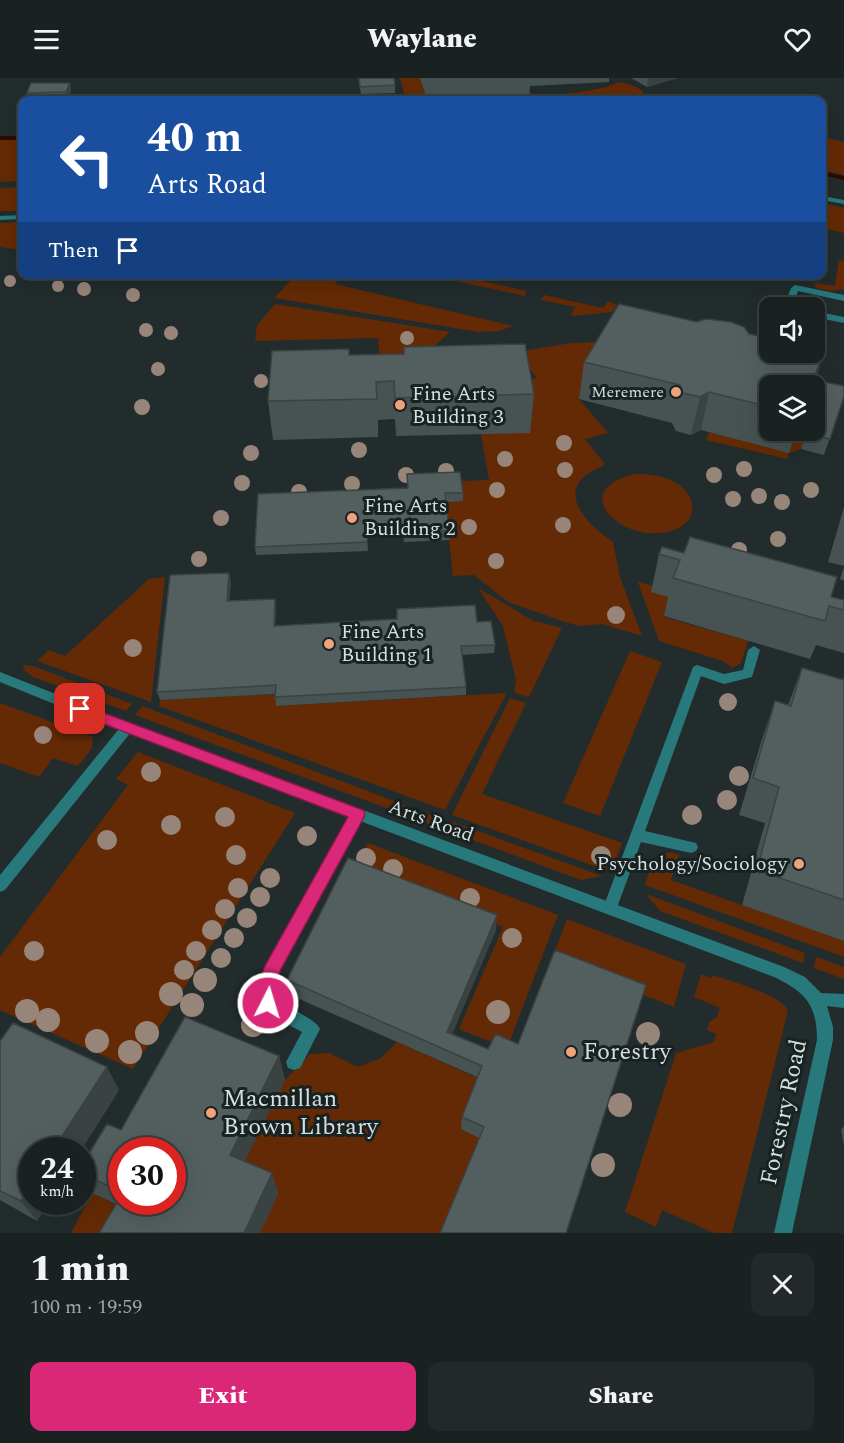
<!DOCTYPE html>
<html lang="en">
<head>
<meta charset="utf-8">
<style>
	:root { --surface:#1a2121; --page:#23292a; --text:#f1f3f6; --muted:#9fa3a5; --line:#383e3f; --accent:#db2777 }
	body { margin:0; font-family:Spectral,serif; background:var(--page); color:var(--text); height:100vh; display:flex; flex-direction:column; font-size:22px; white-space:nowrap }
	* { box-sizing:border-box; margin:0 }
	p { font-size:20px; color:var(--muted) }
	.icon { flex:none; width:33px; height:33px; fill:none; stroke:currentColor; stroke-width:2; stroke-linecap:round; stroke-linejoin:round }
	.map { position:relative; height:1155px; overflow:hidden }
	.drawer { display:flex; flex-direction:column; background:var(--surface); flex:1 }
	.drawer>* { flex:none }
	.banner { position:absolute; left:18px; top:18px; width:808px; height:183px; border-radius:12px; box-shadow:0 6px 24px #0002,0 0 0 2px var(--line); background:#1a4fa0; color:#fff; overflow:hidden }
	.buttons { position:absolute; left:759px; top:219px; display:grid; gap:12px }
	.buttons a { display:grid; place-items:center; width:66px; height:66px; border-radius:12px; background:var(--surface); box-shadow:0 6px 24px #0002,0 0 0 2px var(--line); font-size:30px }
	.speed { position:absolute; left:18px; top:1059px; display:flex; gap:12px; font-size:30px; font-weight:700; text-align:center }
	.speed>* { display:grid; place-content:center; width:78px; height:78px; border-radius:50%; background:var(--surface); box-shadow:0 6px 24px #0002,0 0 0 2px var(--line); line-height:1 }
	.speed small { font-size:15px; font-weight:400 }
	.speed .limit { border:9px solid #d22; background:#fff; color:#111 }
	.pin { position:absolute; display:grid; place-items:center; width:51px; height:51px; color:#fff; margin:-26px; border-radius:12px; box-shadow:0 3px 9px #0006 }
	.me { position:absolute; width:66px; margin:-33px; rotate:5deg; stroke-linejoin:round; filter:drop-shadow(0 0 4px #0008) }
	.turn { display:flex; align-items:center; gap:21px; height:126px; padding:0 30px; font-size:27px }
	.turn .icon { width:78px; height:78px; stroke-width:2.5 }
	.turn b { display:block; font-size:42px; line-height:51px }
	.then { display:flex; align-items:center; height:57px; padding:0 30px; background:#0003; gap:12px; font-size:22px }
	.round { display:grid; place-items:center; flex:none; width:63px; height:63px; border-radius:12px; background:var(--page) }
	.head { display:flex; align-items:center; justify-content:space-between; height:102px; padding:0 30px }
	h1 { font-size:36px; font-weight:800; line-height:45px }
	.button { display:flex; gap:12px; margin-top:auto; padding:12px 30px }
	.button a { flex:1; height:69px; border-radius:12px; background:var(--accent); color:#fff; font-size:24px; font-weight:800; line-height:69px; text-align:center }
	.button a+a { background:var(--page); color:var(--text) }
	header { display:flex; justify-content:space-between; align-items:center; height:78px; padding:0 30px; background:var(--surface); font-size:27px; font-weight:800 }
	.map>svg:first-child { display:block }
</style>
</head>
<body>
<header><svg class="icon" aria-label="menu" viewBox="0 0 24 24"><path d="M4 6h16M4 12h16M4 18h16"/></svg>Waylane<svg class="icon" aria-label="heart" viewBox="0 0 24 24"><path d="M12 20l-8-8c-3-5 5-10 8-4 3-6 11-1 8 4z"/></svg></header>
<div class="map">
<svg width="844" height="1155" viewBox="0 0 844 1155">
	<rect width="100%" height="100%" fill="#222c2c"/>
	<path fill="#642a05" d="M400,0H420L426,19L458,17L460,21L493,19L525,12L538,19L539,22H406Z
		M618,4C627,6 641,8 645,17L660,22H549L550,19C568,14 605,13 618,4Z
		M22,58V103L0,104V59Z
		M822,59L844,64V97L822,92Z
		M22,109V133H0V110Z
		M822,125L844,130V155L822,150Z
		M22,144V172L0,169V145Z
		M839,182L844,183V211L830,213L816,210L813,205L835,208Z
		M296,197H343L335,206L513,248L499,253L478,254L274,220Z
		M428,197H453L527,213L525,218Z
		M544,217L603,230L608,223L617,227L612,234L573,238L571,237L575,229L541,222Z
		M275,226L450,254L387,310H382L378,260L255,263L257,247Z
		M614,264L579,321L608,355L585,361L604,385L603,388C551,408 583,444 613,464L620,499L642,558L602,546L579,548L565,544L508,524L474,497L453,498L445,424L460,403L489,402L481,356L522,304L537,300L517,274L571,265Z
		M797,353H807L801,371L789,375L787,381L706,362L709,354L789,374Z
		M634,396C648,396 662,397 674,404C699,417 699,445 671,453C625,467 564,414 634,396Z
		M165,499L151,624L37,583L49,572L65,578L149,501Z
		M638,504L654,508L671,520L664,539L748,563L741,585L732,590L723,583L659,563Z
		M478,510L534,543L562,550L529,619L514,615L516,602L503,548Z
		M630,573L662,584L600,738L563,725Z
		M24,587L33,588L132,626L126,633L33,599L23,591Z
		M507,615L445,732L159,628L160,622L277,616V628Z
		M510,620L526,625L482,716L622,765L611,794L452,737Z
		M0,625L93,659L92,670L78,688L53,680L39,699L0,685Z
		M142,628L442,741L438,749L135,637Z
		M138,674L295,735L133,991L0,932V879L128,707L116,701Z
		M450,743L602,798L581,802L446,752Z
		M368,765L558,837L507,970L459,951L503,849L354,791Z
		M671,774L679,777L671,802L844,863V879L645,807C651,790 653,778 671,774Z
		M646,816L805,875L803,885L660,833Z
		M567,841L686,886L674,929L552,881Z
		M816,879L844,889V901L814,890Z
		M701,896L711,901L713,897C730,903 782,917 788,933L732,1155H714L662,1132L656,1149L625,1134L676,975L714,964L716,956L707,952L709,944L717,939L720,930L694,919Z
		M397,964L480,1001L482,1061L444,1155H260L237,1098L285,1002L310,976L329,975L358,989L381,980Z
		M92,1115L134,1135L123,1155H71Z"/>
	<g fill="none" stroke-linecap="round" stroke-linejoin="round">
		<path fill="#2e0a00" fill-rule="evenodd" d="M0,58H22V62H0Z
			M822,93L844,98V102L822,97Z"/>
		<path fill="#28797c" fill-rule="evenodd" d="M795,207L844,217V223L798,213L792,230H783L791,210Z
			M814,233L844,239V245L814,239Z
			M754,568L760,572L752,599L724,606L701,598L645,753L696,765L698,769L696,773L691,775L641,764L615,835L610,836L605,835L603,830L693,589L697,587L724,596L743,592L748,572Z
			M127,645L131,646L133,650L131,654L5,812L0,814V797L123,646Z"/>
		<path fill="#28797c" fill-rule="evenodd" d="M822,118L844,122V126L822,122Z
			M22,137V141L0,142V138Z
			M0,594L124,643L784,889L805,899L821,915L844,916V930L827,928L833,949V962L792,1155H774L817,962C817,926 805,914 774,899L360,743L280,891L274,907L275,921C286,929 316,941 320,951L300,990L294,992L288,990L286,984L302,954L278,941L263,930L258,907L268,883L349,738L116,651L0,604Z"/>
	</g>
	<g fill="#98857a">
		<circle cx="10" cy="203" r="6"/>
		<circle cx="58" cy="208" r="6"/>
		<circle cx="84" cy="211" r="7"/>
		<circle cx="133" cy="217" r="7"/>
		<circle cx="146" cy="252" r="7"/>
		<circle cx="171" cy="255" r="7"/>
		<circle cx="407" cy="260" r="7"/>
		<circle cx="158" cy="291" r="7"/>
		<circle cx="261" cy="303" r="7"/>
		<circle cx="142" cy="329" r="8"/>
		<circle cx="564" cy="365" r="8"/>
		<circle cx="359" cy="372" r="8"/>
		<circle cx="251" cy="375" r="8"/>
		<circle cx="505" cy="381" r="8"/>
		<circle cx="744" cy="391" r="8"/>
		<circle cx="565" cy="392" r="8"/>
		<circle cx="446" cy="393" r="8"/>
		<circle cx="406" cy="397" r="8"/>
		<circle cx="714" cy="397" r="8"/>
		<circle cx="242" cy="405" r="8"/>
		<circle cx="352" cy="406" r="8"/>
		<circle cx="497" cy="412" r="8"/>
		<circle cx="811" cy="412" r="8"/>
		<circle cx="299" cy="414" r="8"/>
		<circle cx="759" cy="418" r="8"/>
		<circle cx="733" cy="421" r="8"/>
		<circle cx="782" cy="424" r="8"/>
		<circle cx="221" cy="440" r="8"/>
		<circle cx="563" cy="447" r="8"/>
		<circle cx="469" cy="449" r="8"/>
		<circle cx="778" cy="461" r="8"/>
		<circle cx="739" cy="472" r="8"/>
		<circle cx="199" cy="481" r="8"/>
		<circle cx="496" cy="483" r="8"/>
		<circle cx="616" cy="537" r="9"/>
		<circle cx="133" cy="570" r="9"/>
		<circle cx="728" cy="624" r="9"/>
		<circle cx="43" cy="657" r="9"/>
		<circle cx="151" cy="694" r="10"/>
		<circle cx="739" cy="698" r="10"/>
		<circle cx="727" cy="722" r="10"/>
		<circle cx="692" cy="737" r="10"/>
		<circle cx="225" cy="739" r="10"/>
		<circle cx="171" cy="747" r="10"/>
		<circle cx="307" cy="758" r="10"/>
		<circle cx="107" cy="762" r="10"/>
		<circle cx="236" cy="777" r="10"/>
		<circle cx="601" cy="778" r="10"/>
		<circle cx="366" cy="780" r="10"/>
		<circle cx="393" cy="791" r="10"/>
		<circle cx="270" cy="800" r="10"/>
		<circle cx="238" cy="810" r="10"/>
		<circle cx="260" cy="819" r="10"/>
		<circle cx="470" cy="820" r="10"/>
		<circle cx="225" cy="831" r="10"/>
		<circle cx="247" cy="840" r="10"/>
		<circle cx="212" cy="852" r="10"/>
		<circle cx="234" cy="860" r="10"/>
		<circle cx="512" cy="860" r="10"/>
		<circle cx="34" cy="873" r="10"/>
		<circle cx="196" cy="873" r="10"/>
		<circle cx="221" cy="880" r="10"/>
		<circle cx="184" cy="892" r="10"/>
		<circle cx="205" cy="902" r="12"/>
		<circle cx="171" cy="916" r="12"/>
		<circle cx="192" cy="927" r="12"/>
		<circle cx="27" cy="933" r="12"/>
		<circle cx="498" cy="934" r="12"/>
		<circle cx="48" cy="942" r="12"/>
		<circle cx="253" cy="947" r="12"/>
		<circle cx="147" cy="955" r="12"/>
		<circle cx="648" cy="956" r="12"/>
		<circle cx="97" cy="963" r="12"/>
		<circle cx="130" cy="974" r="12"/>
		<circle cx="620" cy="1027" r="12"/>
		<circle cx="603" cy="1087" r="12"/>
	</g>
	<path fill="#475252" d="M358,0L395,7V15L361,16Z
		M420,0H609V4L530,8L529,20L494,22L493,19L460,21L458,17L426,19Z
		M631,0H678L647,9Z
		M70,5L71,12L68,22H29L27,15Z
		M749,256L824,273L814,308H770V352H797L789,375L701,352L691,357L676,353L672,345L579,321L584,284Z
		M349,277L534,316L530,355L396,358L395,341L378,342V359L273,362L268,323Z
		M844,318L824,377L801,371L807,352Z
		M407,396L463,415V423L446,424L449,453V462L404,464L403,455L367,457L368,473L256,477L255,469L408,410Z
		M844,429V488L828,484Z
		M659,476L844,522V575L816,567L810,581L664,538L668,519L651,514Z
		M844,489V503L840,501Z
		M231,503L229,523L275,521L276,530L275,548L477,544L495,567L494,575L462,577L466,609V617L276,628L275,616L160,622L157,614Z
		M802,590L843,602L844,598V863L742,827L765,745L739,737L762,661L775,623L788,627Z
		M496,852L452,956L488,971L518,966L646,907L479,1060L461,1051L462,1039L477,999L290,917L287,902Z
		M0,963L119,1012L81,1072H32V1124H49L37,1143L0,1122Z
		M279,978L285,1002L244,1084L272,1095L278,1116L260,1155H99L116,1126L92,1115L82,1101V1087L121,1052Z
		M844,1048V1067L841,1052Z"/>
	<path fill="#3a4242" d="M648,0H678L647,9Z
		M70,5L71,12L68,22L66,14Z
		M824,273L814,308H811Z
		M709,314L701,352L691,357L700,319Z
		M796,352H797L789,375Z
		M229,495L231,503L229,532L227,523Z
		M275,521L276,530L275,556L274,548Z
		M497,837L496,852L447,968V954Z
		M279,978L285,1002L237,1098L230,1077Z
		M107,989L119,1012L81,1072H53Z
		M272,1095L278,1116L260,1155H244Z
		M32,1106V1124H49L37,1143L21,1123Z"/>
	<path fill="#535f5f" stroke="#3a4242" stroke-width="1.5" d="M359,0H394L395,7L360,9Z
		M31,5H70L66,14L27,15Z
		M619,226L697,244L706,241L731,244L744,249L749,256L770,260V274H814V270L824,273L811,308H770V329L709,314L700,319L683,315L680,307L584,284Z
		M525,266L534,316L395,320L394,303L376,304L377,321L268,323L272,273L349,271V277L404,276V269Z
		M824,304L844,308V318L830,361L806,355L807,352H814V330Z
		M460,394L463,415H445L449,453L404,455L403,447L367,448V464L255,469L258,416L408,410L407,396Z
		M690,459L837,499L831,519L844,522V532L829,528L825,543L673,500L680,482L659,476L662,469L684,475Z
		M229,495L227,523L275,521L274,548L397,541V531L475,527L477,544L491,543L495,567L461,568L466,609L275,619L276,607L157,614L170,497Z
		M802,590L844,602V822L757,792L779,709L753,700L775,623L791,628Z
		M348,780L497,837L447,954L488,971L496,956L518,966L555,872L646,907L566,1155H440L484,1049L462,1039L482,988L287,902Z
		M185,939L279,978L230,1077L272,1095L244,1155H99L122,1116V1124H172V1072H122V1114L82,1096V1087L107,1046L121,1052Z
		M13,945L107,989L53,1072H32V1106L21,1123L0,1113V963Z"/>
	<path fill="#db2777" stroke="#8e194d" stroke-width="1.5" d="M80,626L363,732L365,736L363,741L281,891L275,907L276,925L274,931L268,933L261,931C255,915 259,903 265,888L348,739L75,635L73,631L75,627Z"/>
	<g fill="#f1a27b" stroke="#182223" stroke-width="2">
		<circle cx="676" cy="314" r="6"/>
		<circle cx="400" cy="327" r="6"/>
		<circle cx="352" cy="440" r="6"/>
		<circle cx="329" cy="566" r="6"/>
		<circle cx="799" cy="786" r="6"/>
		<circle cx="571" cy="974" r="6"/>
		<circle cx="211" cy="1035" r="6"/>
	</g>
	<g text-anchor="middle" dominant-baseline="central" stroke-width="6" stroke-linejoin="round" paint-order="stroke">
		<g font-size="16" fill="#d7dede" stroke="#182223" text-anchor="end">
			<text x="664" y="314">Meremere</text>
		</g>
		<g font-size="20" fill="#d7dede" stroke="#182223" text-anchor="start">
			<text x="412" y="316">Fine Arts<tspan x="412" dy="23">Building 3</tspan></text>
			<text x="364" y="428">Fine Arts<tspan x="364" dy="23">Building 2</tspan></text>
			<text x="341" y="554">Fine Arts<tspan x="341" dy="23">Building 1</tspan></text>
			<text x="787" y="786" text-anchor="end">Psychology/Sociology</text>
		</g>
		<g font-size="20" fill="#d7dede" stroke="#182223">
			<text transform="translate(431 743) rotate(20)">Arts Road</text>
		</g>
		<g font-size="24" fill="#d7dede" stroke="#182223" text-anchor="start">
			<text x="583" y="974">Forestry</text>
			<text x="223" y="1021">Macmillan<tspan x="223" dy="28">Brown Library</tspan></text>
		</g>
		<g font-size="24" fill="#d7dede" stroke="#182223">
			<text transform="translate(784 1034) rotate(-78)">Forestry Road</text>
		</g>
	</g>
</svg>
<div class="buttons">
<a><svg class="icon" aria-label="sound" viewBox="0 0 24 24"><path d="M4 9h4l5-4v14l-5-4H4zM17 9q2 3 0 6"/></svg></a>
<a><svg class="icon" aria-label="layers" viewBox="0 0 24 24"><path d="M12 4l9 5-9 5-9-5zM3 14l9 5 9-5"/></svg></a>
</div>
<div class="speed"><div>24<small>km/h</small></div><div class="limit">30</div></div>
<div class="pin" style="left:80px;top:631px;background:#d93025"><svg class="icon" aria-label="arrive" viewBox="0 0 24 24"><path d="M6 21V4h12l-3 4 3 4H6"/></svg></div>
<svg class="me" style="left:268px;top:925px" viewBox="-20 -20 40 40"><circle r="17" fill="#db2777" stroke="#fff" stroke-width="3"/><path d="M0-11L8 9 0 5-8 9z" fill="#fff"/></svg>
<div class="banner">
<div class="turn"><svg class="icon" aria-label="left" viewBox="0 0 24 24"><path d="M17 20v-9H6M10 6l-5 5 5 5"/></svg><div><b>40 m</b>Arts Road</div></div>
<div class="then">Then<svg class="icon" aria-label="arrive" viewBox="0 0 24 24"><path d="M6 21V4h12l-3 4 3 4H6"/></svg></div>
</div>
</div>
<section class="drawer">
<div class="head"><div><h1>1 min</h1><p>100 m · 19:59</p></div><a class="round"><svg class="icon" aria-label="close" viewBox="0 0 24 24"><path d="M6 6l12 12M18 6L6 18"/></svg></a></div>
<div class="button"><a>Exit</a><a>Share</a></div>
</section>
</body>
</html>
